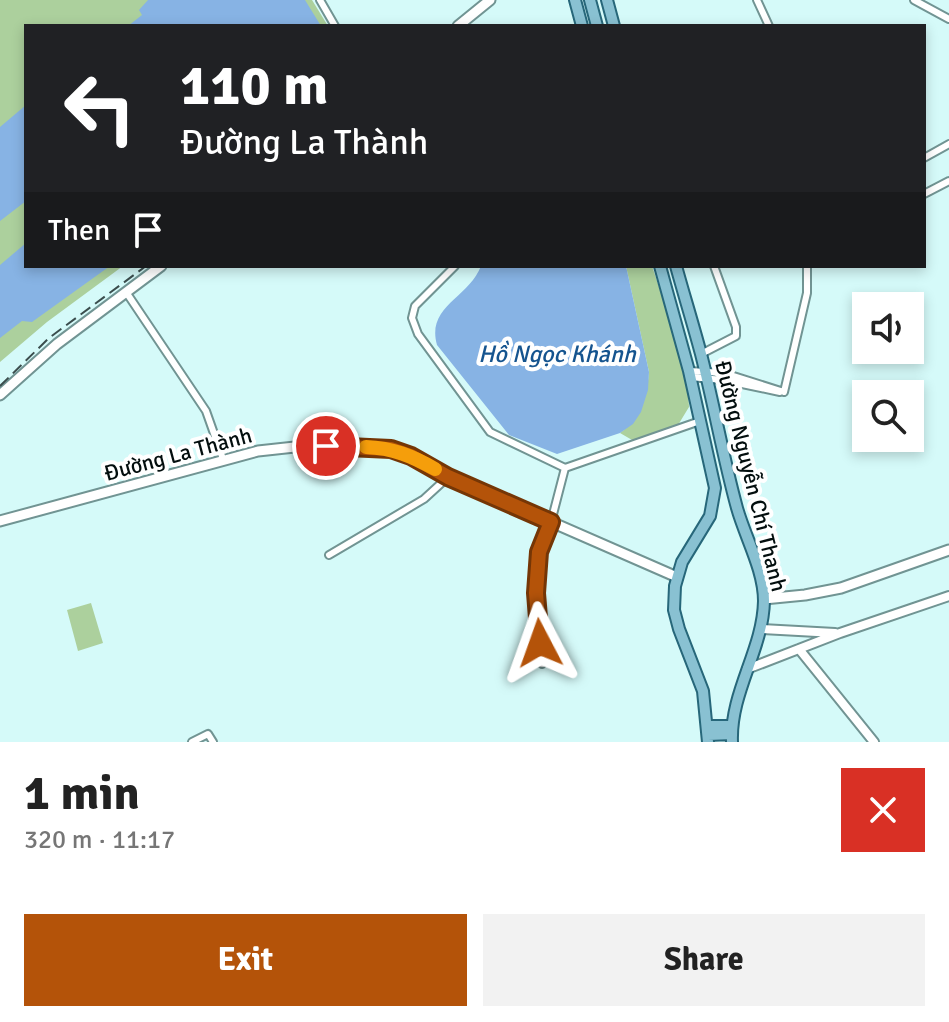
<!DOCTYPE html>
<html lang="en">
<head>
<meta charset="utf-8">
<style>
	:root { --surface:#fff; --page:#f2f2f2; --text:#222; --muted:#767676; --accent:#b45309 }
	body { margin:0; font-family:Signika,sans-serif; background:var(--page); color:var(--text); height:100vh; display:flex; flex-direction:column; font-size:30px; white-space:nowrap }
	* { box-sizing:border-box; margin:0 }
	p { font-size:26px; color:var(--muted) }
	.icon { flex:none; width:44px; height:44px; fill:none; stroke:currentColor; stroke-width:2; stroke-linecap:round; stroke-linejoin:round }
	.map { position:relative; height:742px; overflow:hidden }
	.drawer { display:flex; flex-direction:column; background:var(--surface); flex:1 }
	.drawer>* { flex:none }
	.banner { position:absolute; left:24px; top:24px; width:902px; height:244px; border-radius:0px; box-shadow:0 4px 12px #0003; background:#202124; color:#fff; overflow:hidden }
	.controls { position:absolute; left:852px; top:292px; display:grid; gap:16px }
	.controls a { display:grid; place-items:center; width:72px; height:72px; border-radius:0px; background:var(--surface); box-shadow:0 4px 12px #0003; font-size:40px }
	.pin { position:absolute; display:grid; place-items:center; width:68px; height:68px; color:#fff; margin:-34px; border:4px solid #fff; border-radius:50%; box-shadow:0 2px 8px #0007 }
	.me { position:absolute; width:88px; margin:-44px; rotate:356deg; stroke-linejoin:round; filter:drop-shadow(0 0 6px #0008) }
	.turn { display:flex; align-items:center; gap:28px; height:168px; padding:0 24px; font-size:36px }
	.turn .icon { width:104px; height:104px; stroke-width:2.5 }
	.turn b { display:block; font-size:56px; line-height:68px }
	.then { display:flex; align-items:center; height:76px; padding:0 24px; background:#0003; gap:16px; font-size:30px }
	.round { display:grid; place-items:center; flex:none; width:84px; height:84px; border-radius:0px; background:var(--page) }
	.headline { display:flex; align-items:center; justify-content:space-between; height:136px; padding:0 24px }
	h1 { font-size:48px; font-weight:700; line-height:60px }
	.action { display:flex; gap:16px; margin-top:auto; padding:16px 24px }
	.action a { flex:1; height:92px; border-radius:0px; background:var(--accent); color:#fff; font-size:32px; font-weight:700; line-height:92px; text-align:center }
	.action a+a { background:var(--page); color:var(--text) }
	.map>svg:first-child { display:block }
</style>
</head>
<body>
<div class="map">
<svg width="949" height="742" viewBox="0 0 949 742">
	<rect width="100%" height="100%" fill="#d5faf9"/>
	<path fill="#acd09d" d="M0,0H312L328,26H26V266H123L47,322L0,362Z
		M626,266H652L667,311L688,392L689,407L675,430L639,444L620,433C640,419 647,396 649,372Z
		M91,603L103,643L78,651L67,610Z"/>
	<path fill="#87b3e4" d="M148,0H305L321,26H128L142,15L139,10Z
		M26,105V201L0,221V127Z
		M26,243V266H110L32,322L22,321L0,338V265Z
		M481,266H626L649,372L648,390L641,412L633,424L620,433L557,454L509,435L437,345C426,306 469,298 481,266Z"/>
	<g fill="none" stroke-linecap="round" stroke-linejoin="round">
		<g stroke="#719493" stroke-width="10">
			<path id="minor" d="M320,0L335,26
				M757,0L769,26
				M914,0L949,19
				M924,158L949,144
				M924,194L949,181
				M455,266L415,306L412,318L418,334L490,432L565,468L700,421
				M126,292L206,411L223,459
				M701,354L736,336V327L714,266
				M689,371L724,373L784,392
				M690,377L723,380L780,392
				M784,392L807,293V266
				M329,555L424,499L448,477
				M542,664L536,593L539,552L551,522L565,468
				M192,742L208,734L213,742"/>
		</g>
		<g stroke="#719493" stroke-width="12">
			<path id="tertiary" d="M760,629L835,633
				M799,649L874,742
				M747,669L840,633L949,596"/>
		</g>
		<g stroke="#719493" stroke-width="13">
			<path id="secondary" d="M458,26L490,0
				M0,395L57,344L161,266
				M0,521L258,451L304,446L371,447L391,449L411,456L448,477L677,577
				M764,599L805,595L841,588L949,550"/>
		</g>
		<g stroke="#27677a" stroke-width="14">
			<path id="primary" d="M575,0L582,26
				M590,0L597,26
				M607,0L614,26
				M660,266L689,371L715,488L710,516L682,562L675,586L674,610L679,629L703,691L708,742
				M676,266C684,295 693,324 701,354C714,405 723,457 737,508C745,537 764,570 764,601C763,650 730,692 732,742
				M708,726H731
				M708,735L732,734"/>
		</g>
		<use href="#minor" stroke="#fff" stroke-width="6"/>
		<use href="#tertiary" stroke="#fff" stroke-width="8"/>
		<use href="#secondary" stroke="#fff" stroke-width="9"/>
		<use href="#primary" stroke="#89c1d2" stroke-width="10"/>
		<path stroke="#3b4d4d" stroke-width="2" stroke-dasharray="12 6" stroke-linecap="butt" d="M0,386L49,338L146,266"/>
	</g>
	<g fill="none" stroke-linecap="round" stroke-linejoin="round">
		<g stroke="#753606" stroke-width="20">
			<path id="route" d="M326,446L391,449L411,456L448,477L551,522L539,552L536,593L540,643"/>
		</g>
		<use href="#route" stroke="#b45309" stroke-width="14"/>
		<path stroke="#f59e0b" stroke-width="14" d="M366,447C393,448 412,456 435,469"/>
	</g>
	<g text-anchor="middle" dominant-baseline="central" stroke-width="8" stroke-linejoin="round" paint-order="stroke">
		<g font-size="22" fill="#030e0e" stroke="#fff">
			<text transform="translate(178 454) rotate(-15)">Đường La Thành</text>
			<text transform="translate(751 476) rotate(76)">Đường Nguyễn Chí Thanh</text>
		</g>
		<g font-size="24" font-style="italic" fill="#15548f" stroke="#fff">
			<text x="557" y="354">Hồ Ngọc Khánh</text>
		</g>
	</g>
</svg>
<div class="controls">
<a><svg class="icon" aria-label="sound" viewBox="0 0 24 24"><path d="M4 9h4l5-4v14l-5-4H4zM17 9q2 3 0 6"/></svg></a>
<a><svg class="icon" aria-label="search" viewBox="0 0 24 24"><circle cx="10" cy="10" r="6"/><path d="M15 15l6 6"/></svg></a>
</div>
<div class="pin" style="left:326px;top:446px;background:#d93025"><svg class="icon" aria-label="arrive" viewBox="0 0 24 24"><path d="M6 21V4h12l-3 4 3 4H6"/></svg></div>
<svg class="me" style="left:540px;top:643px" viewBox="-20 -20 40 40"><path d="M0-17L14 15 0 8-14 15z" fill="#b45309" stroke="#fff" stroke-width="4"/></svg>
<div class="banner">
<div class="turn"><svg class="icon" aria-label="left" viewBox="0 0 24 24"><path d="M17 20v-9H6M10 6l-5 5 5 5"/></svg><div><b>110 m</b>Đường La Thành</div></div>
<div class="then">Then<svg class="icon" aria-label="arrive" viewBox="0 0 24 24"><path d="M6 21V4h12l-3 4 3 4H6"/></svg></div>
</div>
</div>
<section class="drawer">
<div class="headline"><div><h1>1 min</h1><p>320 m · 11:17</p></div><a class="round" style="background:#d93025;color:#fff"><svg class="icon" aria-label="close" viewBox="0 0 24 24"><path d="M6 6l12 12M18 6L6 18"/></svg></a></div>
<div class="action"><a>Exit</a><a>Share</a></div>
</section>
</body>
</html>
